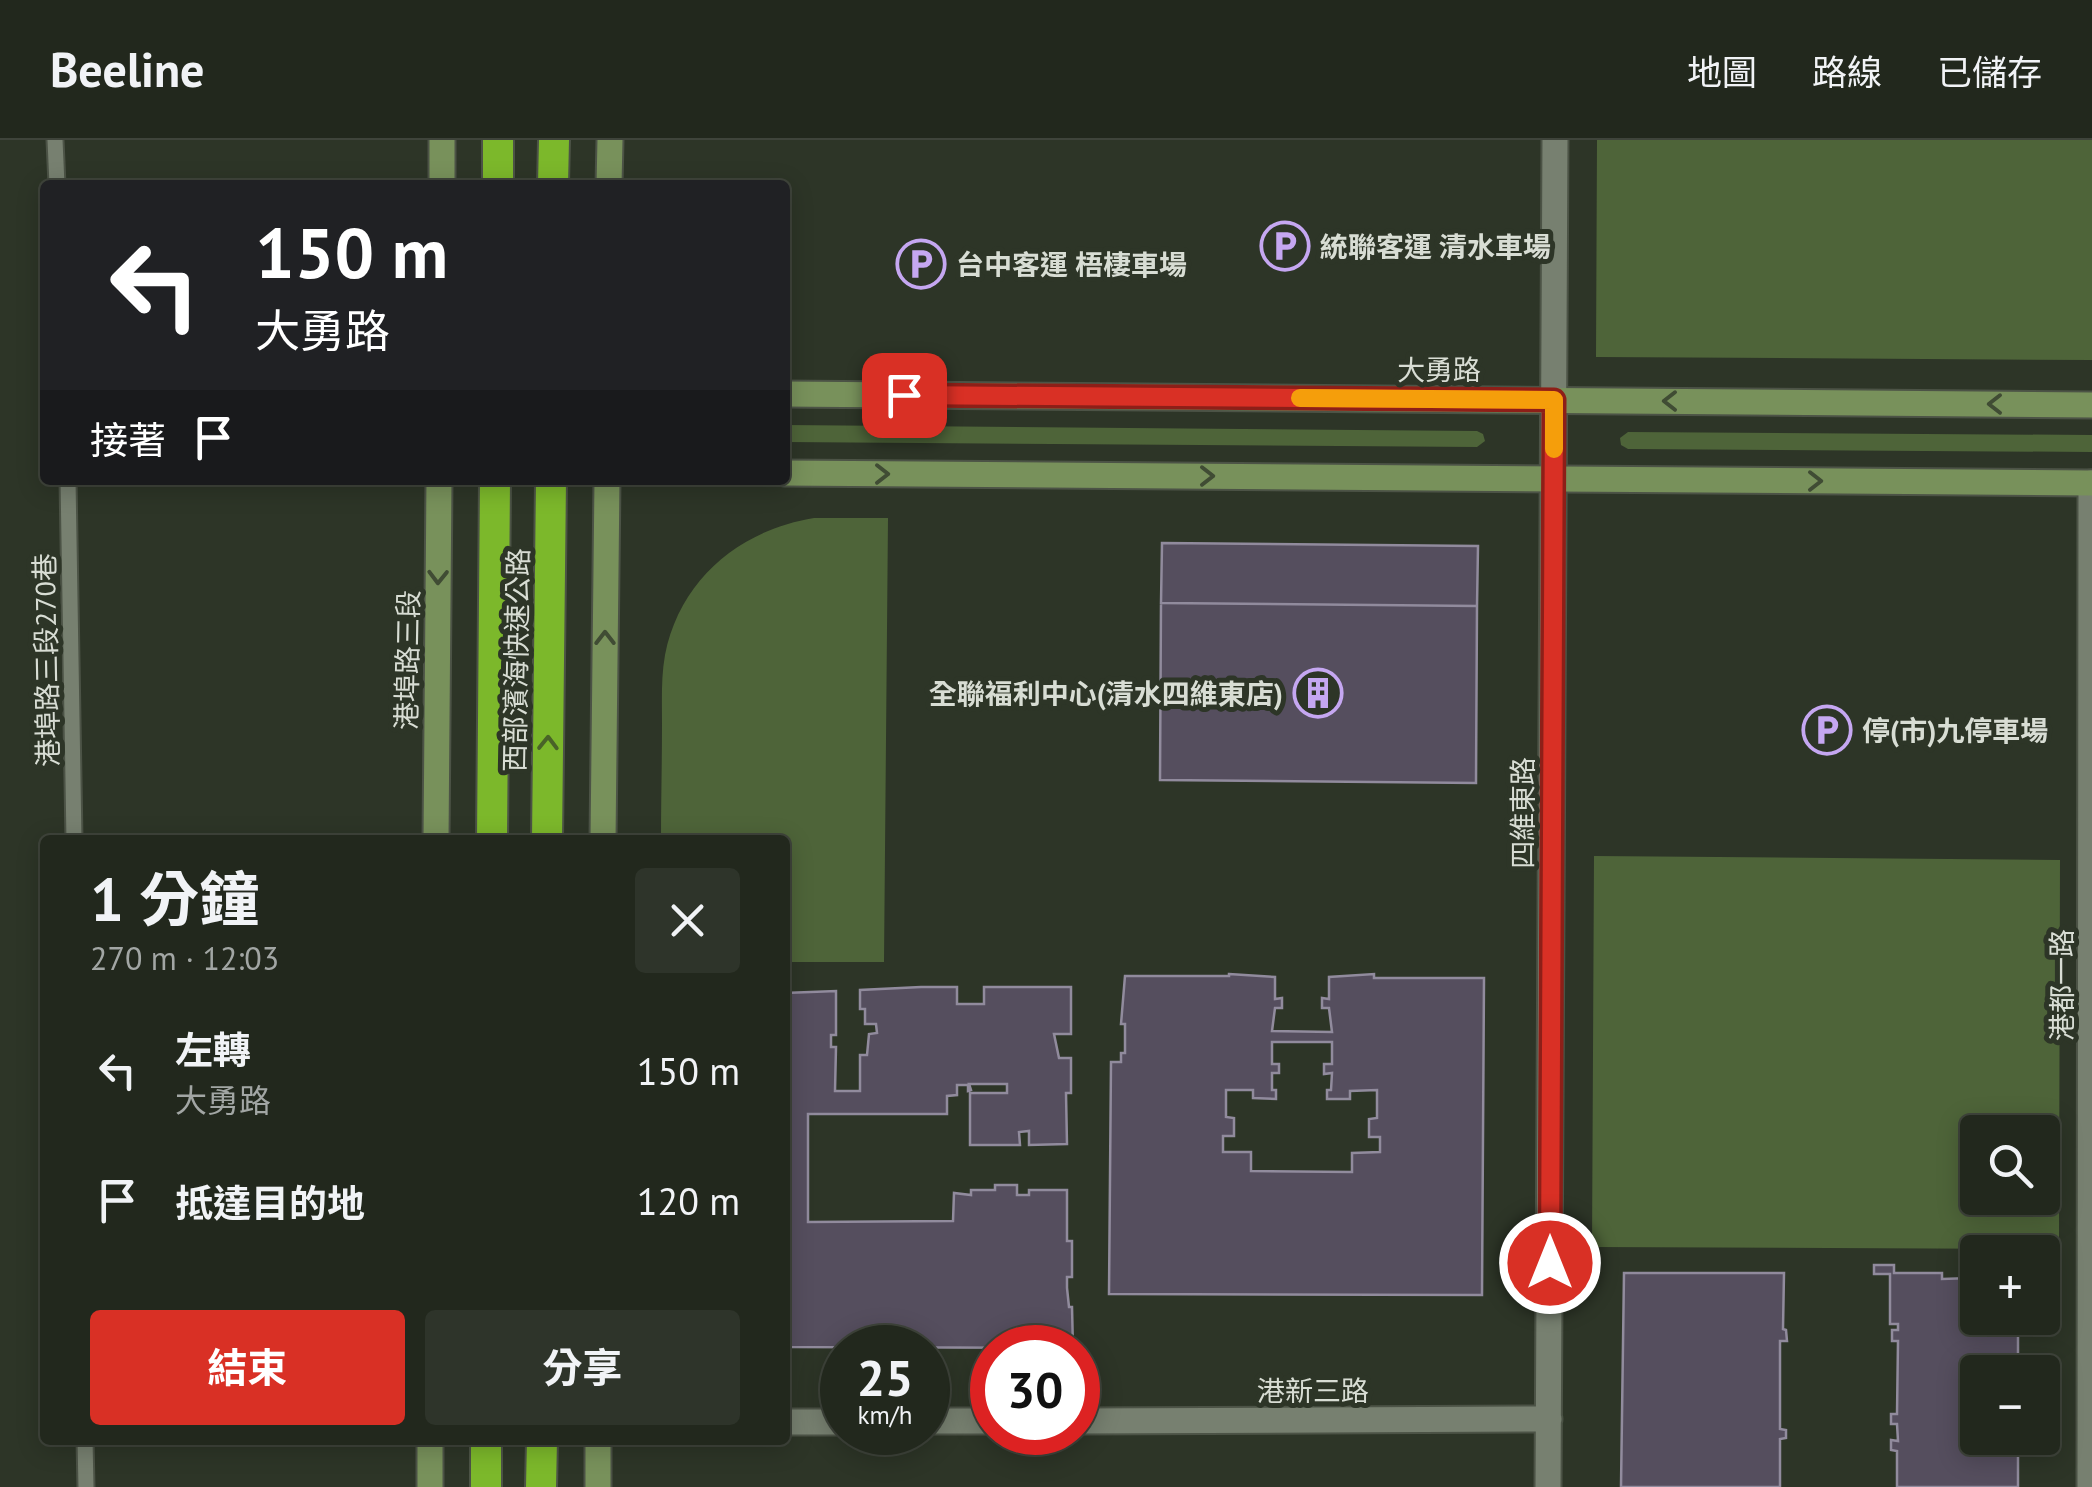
<!DOCTYPE html>
<html lang="zh-TW">
<head>
<meta charset="utf-8">
<style>
	:root { --surface:#22281d; --page:#2e342a; --text:#f1f3f6; --muted:#a2a6a4; --line:#3f443b; --accent:#d93025 }
	body { margin:0; font-family:"PT Sans","Noto Sans TC",sans-serif; background:var(--page); color:var(--text); height:100vh; display:flex; flex-direction:column; font-size:38px; white-space:nowrap }
	* { box-sizing:border-box; margin:0 }
	p { font-size:32px; color:var(--muted) }
	.icon { flex:none; width:55px; height:55px; fill:none; stroke:currentColor; stroke-width:2; stroke-linecap:round; stroke-linejoin:round }
	.map { position:relative; flex:1; overflow:hidden }
	.details { position:absolute; left:40px; top:695px; width:750px; height:610px; display:flex; flex-direction:column; background:var(--surface); border-radius:10px; box-shadow:0 5px 25px #0003,0 0 0 2px var(--line) }
	.details>* { flex:none }
	.guide { position:absolute; left:40px; top:40px; width:750px; height:305px; border-radius:10px; box-shadow:0 5px 25px #0003,0 0 0 2px var(--line); background:#202124; color:#fff; overflow:hidden }
	.controls { position:absolute; left:1960px; top:975px; display:grid; gap:20px }
	.controls a { display:grid; place-items:center; width:100px; height:100px; border-radius:10px; background:var(--surface); box-shadow:0 5px 25px #0003,0 0 0 2px var(--line); font-size:50px }
	.speed { position:absolute; left:820px; top:1185px; display:flex; gap:20px; font-size:50px; font-weight:700; text-align:center }
	.speed>* { display:grid; place-content:center; width:130px; height:130px; border-radius:50%; background:var(--surface); box-shadow:0 5px 25px #0003,0 0 0 2px var(--line); line-height:1 }
	.speed small { font-size:25px; font-weight:400 }
	.speed .limit { border:15px solid #d22; background:#fff; color:#111 }
	.pin { position:absolute; display:grid; place-items:center; width:85px; height:85px; color:#fff; margin:-42px; border-radius:20px; box-shadow:0 5px 15px #0006 }
	.me { position:absolute; width:110px; margin:-55px; rotate:0deg; stroke-linejoin:round; filter:drop-shadow(0 0 8px #0008) }
	.turn { display:flex; align-items:center; gap:35px; height:210px; padding:0 50px; font-size:45px }
	.turn .icon { width:130px; height:130px; stroke-width:2.5 }
	.turn b { display:block; font-size:70px; line-height:85px }
	.then { display:flex; align-items:center; height:95px; padding:0 50px; background:#0003; gap:20px; font-size:38px }
	.round { display:grid; place-items:center; flex:none; width:105px; height:105px; border-radius:10px; background:var(--page) }
	.headline { display:flex; align-items:center; justify-content:space-between; height:170px; padding:0 50px }
	h1 { font-size:60px; font-weight:700; line-height:75px }
	.button { display:flex; gap:20px; margin-top:auto; padding:20px 50px }
	.button a { flex:1; height:115px; border-radius:10px; background:var(--accent); color:#fff; font-size:40px; font-weight:700; line-height:115px; text-align:center }
	.button a+a { background:var(--page); color:var(--text) }
	ul { padding:0; list-style:none }
	li { display:flex; align-items:center; gap:30px; height:130px; padding:0 50px }
	li div { flex:1 }
	li b { display:block; font-size:38px }
	li em { font-style:normal }
	header { display:flex; align-items:center; gap:60px; box-sizing:border-box; height:140px; padding:0 50px; background:var(--surface); border-bottom:2px solid var(--line) }
	header strong { font-size:48px }
	nav { display:flex; gap:55px; margin-inline-start:auto; font-size:35px }
	.map>svg:first-child { display:block }
</style>
</head>
<body>
<header>
<strong>Beeline</strong>
<nav><a>地圖</a><a>路線</a><a>已儲存</a></nav>
</header>
<div class="map">
<svg width="2092" height="1347" viewBox="0 0 2092 1347">
	<rect width="100%" height="100%" fill="#2d3527"/>
	<path fill="#4e6439" fill-rule="evenodd" d="M1597,0H2092V220L1596,217Z
		M785,285L1477,291L1483,294L1485,301L1477,307L785,302Z
		M1628,292L2092,295V312L1628,309L1621,305L1620,298Z
		M814,378H888L884,822H785V700H661C661,661 662,623 662,584C662,561 661,537 665,515C680,439 740,390 814,378Z
		M1594,716L2060,720L2059,1109L1592,1107ZM1978,992H2042V1058H1978Z"/>
	<path fill="#554e5e" stroke="#918b9d" stroke-width="2.5" fill-rule="evenodd" d="M1162,403L1478,406L1477,466L1161,463Z
		M1161,463L1477,466L1476,643L1160,640Z
		M1229,834L1275,837V859L1282,858V868H1275L1272,891L1332,892L1329,868H1322V858L1329,859V837L1374,834V838H1484L1482,1155L1109,1154L1111,922H1121V913H1125V884H1121L1125,836H1229ZM1272,902H1332V924H1324V934L1332,933L1331,950H1327V959H1350V951L1377,950V978L1369,979V997H1380V1012L1352,1013V1032L1251,1031V1012H1223V996H1234V978L1226,977V950H1253V958L1276,959V950H1272V933H1279V924H1272Z
		M921,847H957V864H984V847H1071V894H1054L1059,918H1071V953H1066L1067,1004L1029,1005V991L1019,992L1020,1005H970V953H1007V944H969L971,950L968,951V945H957V955L947,956V974H808V1082L953,1081L954,1053L971,1055V1050H995V1045H1017V1055H1029V1050H1067V1101H1072V1137H1067V1148L1069,1167H1072L1073,1208L788,1207L785,1204V853L836,851V895H831V907H836L835,951H860V915H867L869,894L877,893L876,884H865V869H860V850Z
		M1874,1125H1894V1133H1942V1139L1971,1138V1133H1978V1178H2015V1190H2018V1232H1978V1298H2018V1347H1897V1311L1891,1310V1300L1898,1301L1897,1284H1891V1274H1897L1898,1201H1892V1190H1898V1184H1890V1134H1874Z
		M1624,1133H1784L1783,1189L1786,1190L1787,1201H1780V1289L1786,1290V1298L1780,1299V1347H1621Z"/>
	<g fill="none" stroke-linecap="round" stroke-linejoin="round">
		<g stroke="#4c5346" stroke-width="19">
			<path id="lane" d="M55,0L57,45
				M68,340L74,700
				M85,1300L86,1347"/>
		</g>
		<g stroke="#4c5346" stroke-width="29">
			<path id="street" d="M928,1281H992
				M1078,1281L1549,1279
				M785,1282H842
				M1548,1347L1555,0
				M2090,1347L2091,343"/>
		</g>
		<g stroke="#4c5346" stroke-width="29">
			<path id="secondary" d="M442,45V0
				M609,45L610,0
				M785,254L2092,265
				M785,333L2092,343
				M436,700L439,340
				M603,700L607,340
				M430,1347V1300
				M598,1347V1300"/>
		</g>
		<g stroke="#4c5346" stroke-width="34">
			<path id="highway" d="M498,45V0
				M553,45L554,0
				M492,700L495,340
				M547,700L551,340
				M486,1347V1300
				M541,1347L542,1300"/>
		</g>
		<use href="#lane" stroke="#778070" stroke-width="15"/>
		<use href="#street" stroke="#778070" stroke-width="25"/>
		<use href="#secondary" stroke="#78915b" stroke-width="25"/>
		<use href="#highway" stroke="#7cb82b" stroke-width="30"/>
	</g>
	<defs><path id="oneway-chevron" d="M-2-3.5L2.5 0L-2 3.5" fill="none" stroke-width="1.6" stroke-linecap="round" stroke-linejoin="round" transform="scale(2.5)"/></defs>
	<g stroke="#404c34">
		<use href="#oneway-chevron" transform="translate(1670 261) rotate(-180)"/>
		<use href="#oneway-chevron" transform="translate(1995 264) rotate(-180)"/>
		<use href="#oneway-chevron" transform="translate(882 334)"/>
		<use href="#oneway-chevron" transform="translate(1207 336)"/>
		<use href="#oneway-chevron" transform="translate(1815 341)"/>
		<use href="#oneway-chevron" transform="translate(438 437) rotate(91)"/>
		<use href="#oneway-chevron" transform="translate(605 498) rotate(-90)"/>
	</g>
	<use stroke="#496328" href="#oneway-chevron" transform="translate(548 603) rotate(-89)"/>
	<g fill="none" stroke-linecap="round" stroke-linejoin="round">
		<g stroke="#8d1f18" stroke-width="25">
			<path id="route" d="M904,255L1554,260L1550,1123"/>
		</g>
		<use href="#route" stroke="#d93025" stroke-width="18"/>
		<path stroke="#f59e0b" stroke-width="18" d="M1300,258L1554,260V309"/>
	</g>
	<defs>
		<g id="parking-ring" transform="scale(2.5)"><circle r="9.5" fill="#2d3527" stroke="#c5a7f1" stroke-width="1.5"/><path d="M-3.5-5.5H1a3.5 3.5 0 0 1 0 7H-1V5.5H-3.5ZM-1-3.4V-.6H.8a1.4 1.4 0 0 0 0-2.8Z" fill="#c5a7f1"/></g>
		<g id="building-ring" transform="scale(2.5)"><circle r="9.5" fill="#2d3527" stroke="#c5a7f1" stroke-width="1.5"/><path d="M-4-6H4V6H1V3H-1V6H-4ZM-2.5-4.3h1.7v1.8h-1.7ZM.8-4.3h1.7v1.8H.8ZM-2.5-1h1.7V.8h-1.7ZM.8-1h1.7V.8H.8Z" fill="#c5a7f1"/></g>
	</defs>
	<g fill-rule="evenodd">
		<use href="#parking-ring" x="1285" y="106"/>
		<use href="#parking-ring" x="921" y="124"/>
		<use href="#building-ring" x="1318" y="553"/>
		<use href="#parking-ring" x="1827" y="590"/>
	</g>
	<g text-anchor="middle" dominant-baseline="central" stroke-width="10" stroke-linejoin="round" paint-order="stroke">
		<g font-size="28" font-weight="bold" fill="#d8ddd4" stroke="#2d3527" text-anchor="start">
			<text x="1320" y="106">統聯客運 清水車場</text>
			<text x="956" y="124">台中客運 梧棲車場</text>
			<text x="1283" y="553" text-anchor="end">全聯福利中心(清水四維東店)</text>
			<text x="1862" y="590">停(市)九停車場</text>
		</g>
		<g font-size="28" fill="#d8ddd4" stroke="#2d3527">
			<text x="1439" y="229">大勇路</text>
			<text transform="translate(46 520) rotate(-91)">港埠路三段270巷</text>
			<text transform="translate(407 520) rotate(-89)">港埠路三段</text>
			<text transform="translate(516 520) rotate(-89)">西部濱海快速公路</text>
			<text transform="translate(1522 673) rotate(-90)">四維東路</text>
			<text transform="translate(2061 845) rotate(-90)">港都一路</text>
			<text x="1313" y="1250">港新三路</text>
		</g>
	</g>
</svg>
<div class="controls">
<a><svg class="icon" aria-label="search" viewBox="0 0 24 24"><circle cx="10" cy="10" r="6"/><path d="M15 15l6 6"/></svg></a>
<a>+</a>
<a>−</a>
</div>
<div class="speed"><div>25<small>km/h</small></div><div class="limit">30</div></div>
<div class="pin" style="left:904px;top:255px;background:#d93025"><svg class="icon" aria-label="arrive" viewBox="0 0 24 24"><path d="M6 21V4h12l-3 4 3 4H6"/></svg></div>
<svg class="me" style="left:1550px;top:1123px" viewBox="-20 -20 40 40"><circle r="17" fill="#d93025" stroke="#fff" stroke-width="3"/><path d="M0-11L8 9 0 5-8 9z" fill="#fff"/></svg>
<div class="guide">
<div class="turn"><svg class="icon" aria-label="left" viewBox="0 0 24 24"><path d="M17 20v-9H6M10 6l-5 5 5 5"/></svg><div><b>150 m</b>大勇路</div></div>
<div class="then">接著<svg class="icon" aria-label="arrive" viewBox="0 0 24 24"><path d="M6 21V4h12l-3 4 3 4H6"/></svg></div>
</div>
<section class="details">
<div class="headline"><div><h1>1 分鐘</h1><p>270 m · 12:03</p></div><a class="round"><svg class="icon" aria-label="close" viewBox="0 0 24 24"><path d="M6 6l12 12M18 6L6 18"/></svg></a></div>
<ul>
<li><svg class="icon" aria-label="left" viewBox="0 0 24 24"><path d="M17 20v-9H6M10 6l-5 5 5 5"/></svg><div><b>左轉</b><p>大勇路</p></div><em>150 m</em></li>
<li><svg class="icon" aria-label="arrive" viewBox="0 0 24 24"><path d="M6 21V4h12l-3 4 3 4H6"/></svg><div><b>抵達目的地</b></div><em>120 m</em></li>
</ul>
<div class="button"><a>結束</a><a>分享</a></div>
</section>
</div>
</body>
</html>
